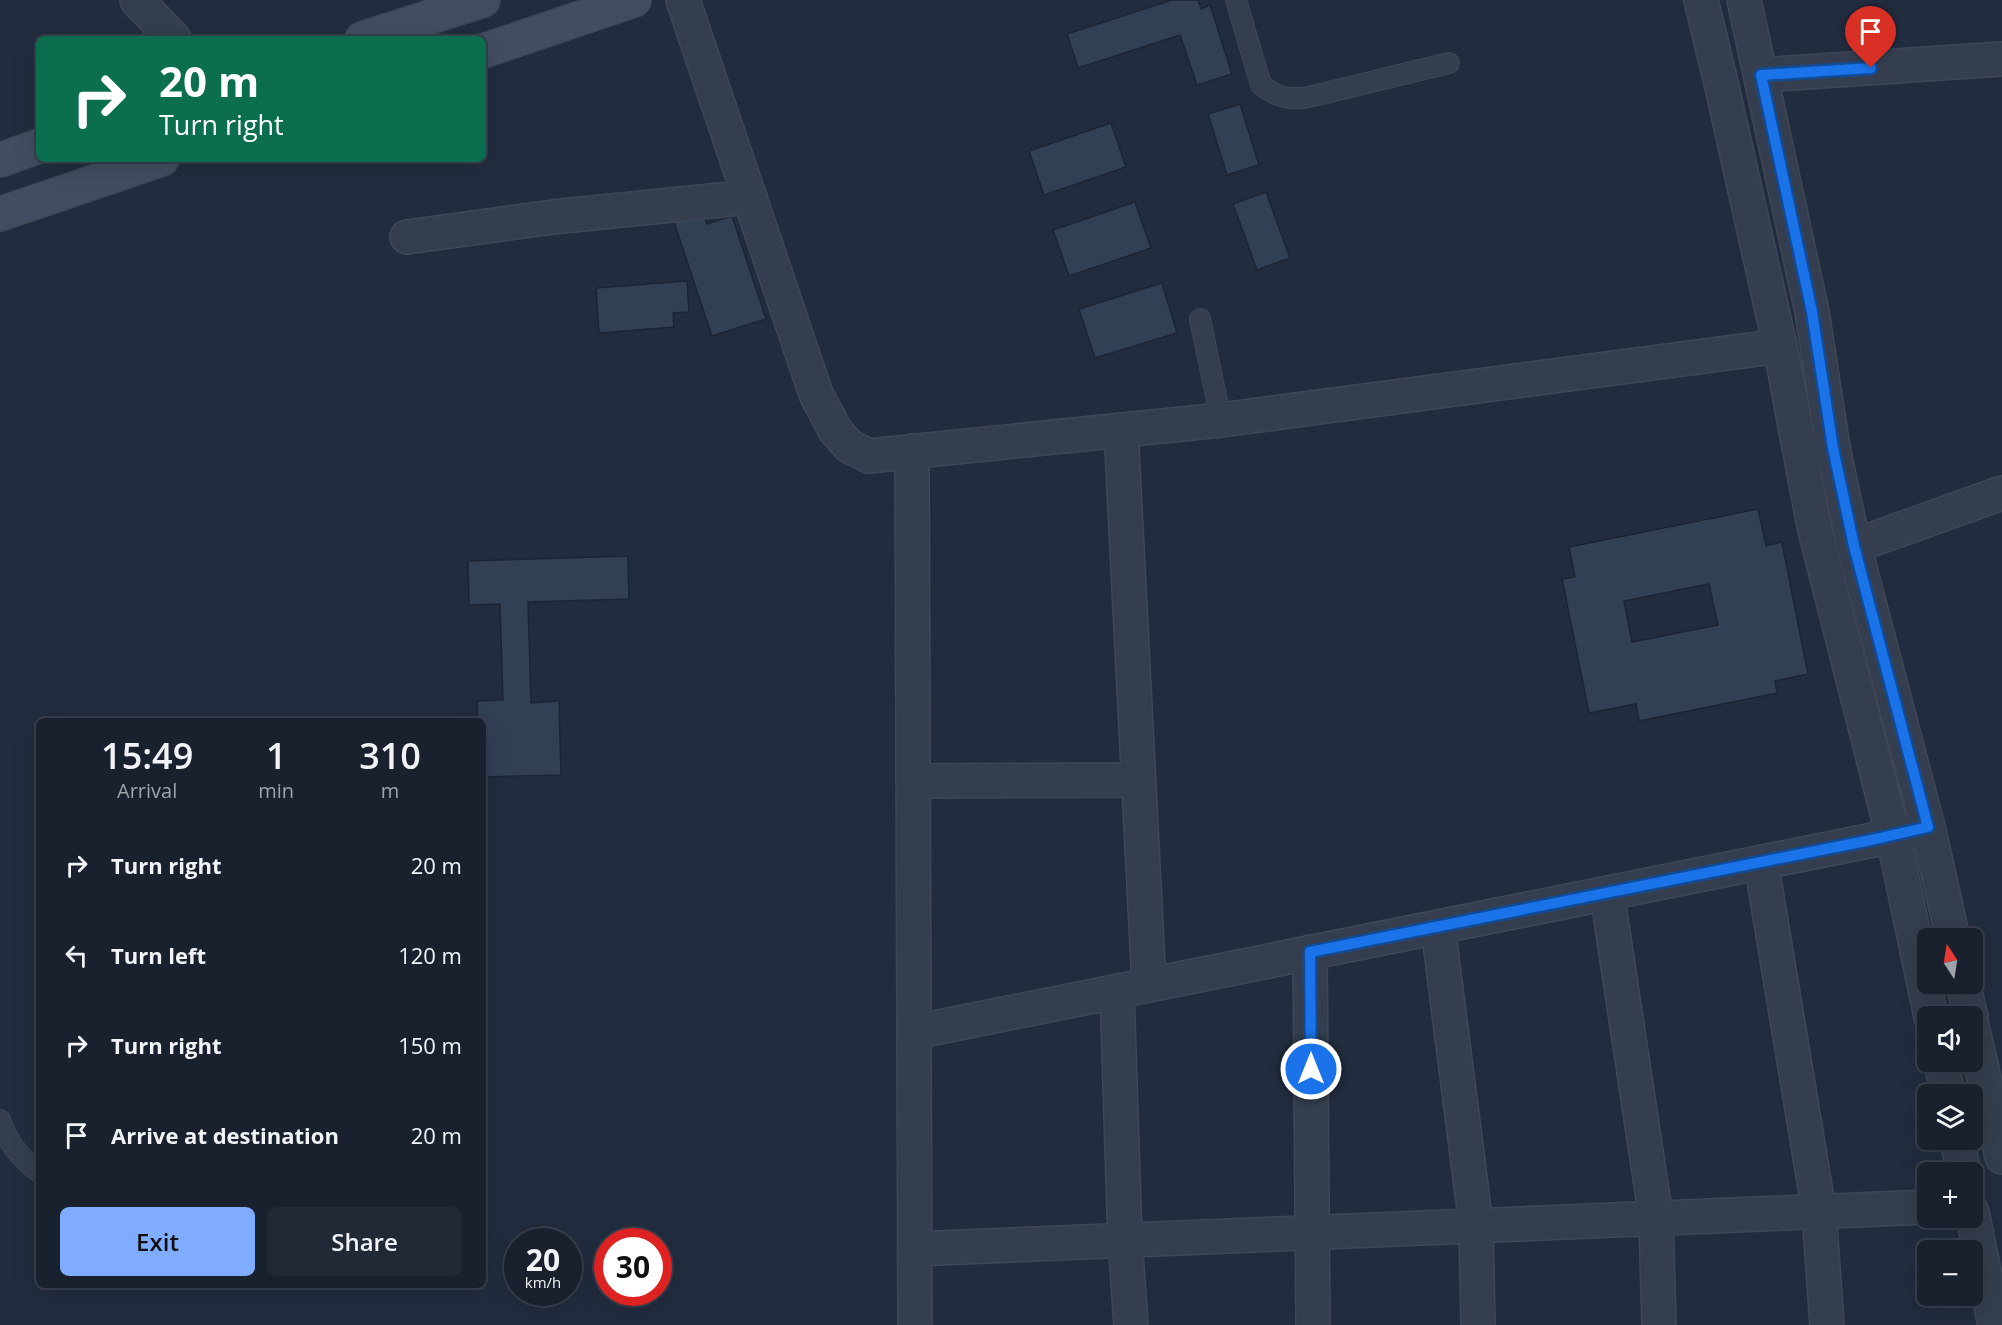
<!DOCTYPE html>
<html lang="en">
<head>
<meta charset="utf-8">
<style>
	:root { --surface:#19212e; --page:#222936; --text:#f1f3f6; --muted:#9fa3aa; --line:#373e4a; --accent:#80acff }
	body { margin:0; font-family:"Open Sans",sans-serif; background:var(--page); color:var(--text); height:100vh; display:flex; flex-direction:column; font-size:22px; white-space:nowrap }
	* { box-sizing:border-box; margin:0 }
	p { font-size:20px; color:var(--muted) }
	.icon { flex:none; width:33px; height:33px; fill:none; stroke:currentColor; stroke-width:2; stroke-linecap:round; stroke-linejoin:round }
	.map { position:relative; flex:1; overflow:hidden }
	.details { position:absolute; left:36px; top:718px; width:450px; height:570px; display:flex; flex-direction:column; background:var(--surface); border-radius:9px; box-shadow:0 6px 24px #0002,0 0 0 2px var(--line) }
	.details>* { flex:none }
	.hud { position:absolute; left:36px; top:36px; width:450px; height:126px; border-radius:9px; box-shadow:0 6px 24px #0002,0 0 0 2px var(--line); background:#0b6e4f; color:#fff; overflow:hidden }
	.needle { width:39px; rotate:348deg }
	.fabs { position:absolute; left:1917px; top:928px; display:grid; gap:12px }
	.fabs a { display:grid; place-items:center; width:66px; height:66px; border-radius:9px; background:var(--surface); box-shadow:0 6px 24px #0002,0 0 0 2px var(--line); font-size:30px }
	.speed { position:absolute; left:504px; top:1228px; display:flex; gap:12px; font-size:30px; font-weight:700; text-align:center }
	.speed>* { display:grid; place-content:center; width:78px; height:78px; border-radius:50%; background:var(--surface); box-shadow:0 6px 24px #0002,0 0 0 2px var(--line); line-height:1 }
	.speed small { font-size:15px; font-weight:400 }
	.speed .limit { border:9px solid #d22; background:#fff; color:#111 }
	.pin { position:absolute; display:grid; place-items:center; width:51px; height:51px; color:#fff; margin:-62px -26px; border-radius:50% 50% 50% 0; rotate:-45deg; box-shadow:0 0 6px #0007 }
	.pin .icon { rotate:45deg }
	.me { position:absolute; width:66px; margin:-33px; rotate:0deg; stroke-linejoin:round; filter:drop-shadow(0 0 4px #0008) }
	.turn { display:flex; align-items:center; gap:21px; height:126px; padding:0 24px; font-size:27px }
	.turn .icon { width:78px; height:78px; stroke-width:2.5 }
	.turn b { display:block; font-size:42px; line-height:51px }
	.eta { display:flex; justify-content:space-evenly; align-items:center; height:102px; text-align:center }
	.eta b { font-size:36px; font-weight:600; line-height:42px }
	.primary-button { display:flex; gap:12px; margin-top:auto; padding:12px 24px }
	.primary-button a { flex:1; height:69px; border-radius:9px; background:var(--accent); color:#111; font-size:24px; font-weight:600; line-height:69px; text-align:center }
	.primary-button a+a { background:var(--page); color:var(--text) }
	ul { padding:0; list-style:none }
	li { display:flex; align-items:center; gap:18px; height:90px; padding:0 24px }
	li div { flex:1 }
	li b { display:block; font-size:22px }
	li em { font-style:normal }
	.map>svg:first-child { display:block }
</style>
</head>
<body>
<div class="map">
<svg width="2002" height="1325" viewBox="0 0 2002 1325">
	<rect width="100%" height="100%" fill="#212c3e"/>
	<path fill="#324055" stroke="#1c2535" stroke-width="1.5" fill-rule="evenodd" d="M1172,0H1198L1201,9L1210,5L1232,74L1197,85L1180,35L1078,68L1067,34Z
		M1240,104L1259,165L1227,175L1208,114Z
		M1111,123L1126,167L1044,195L1029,151Z
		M1266,192L1290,258L1257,270L1233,204Z
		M1135,202L1151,248L1069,276L1053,230Z
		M701,206L707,224L732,216L766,319L712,336L672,216Z
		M687,281L689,312L673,313L674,327L599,333L596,288Z
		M1162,283L1177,333L1095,358L1079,309Z
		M1758,509L1766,546L1782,542L1808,674L1775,681L1777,693L1639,721L1636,704L1589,713L1562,579L1575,577L1569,547ZM1709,584L1718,625L1632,642L1624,601Z
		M628,556L629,599L528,602L531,703L559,701L561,775L483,777V722H478L477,701L503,700L500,604L469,605L468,561Z"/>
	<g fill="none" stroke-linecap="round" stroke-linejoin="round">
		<g stroke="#3e4757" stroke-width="22">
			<path id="service" d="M1236,0L1261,85C1278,98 1292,101 1313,96L1449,63
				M1200,319L1221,420
				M0,1120C7,1141 21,1159 39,1172"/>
		</g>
		<g stroke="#3e4757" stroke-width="36">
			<path id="minor" d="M137,0L174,39
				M683,0L816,394L835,430L849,446L869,456L1221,420L1780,346
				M1761,75L2002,59
				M407,237L553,217L750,197
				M1121,430L1149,985
				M912,451L915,1325
				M1854,546L2002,493
				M913,781L1139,780
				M1761,862L1819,1211L1827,1325
				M1607,893L1656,1218L1659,1325
				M1438,927L1476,1225L1478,1325
				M1310,952L1313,1325
				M1117,991L1125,1240L1131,1325
				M914,1032L1893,836L1928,827
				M915,1249L1928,1207"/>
		</g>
		<g stroke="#3e4757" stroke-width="36">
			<path id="tertiary" d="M1701,0L1722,87L1780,346L1814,526L1893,836L1931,1017
				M1744,0L1812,312L1833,448L1854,546L1928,827L1953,939
				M1963,984L1971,1017
				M1972,1026L2002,1157
				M1941,1062L1948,1095
				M1957,1140L1964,1173
				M1972,1212L1995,1325"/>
		</g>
		<g stroke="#3e4757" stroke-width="36">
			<path id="secondary" d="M362,39L483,0
				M483,51L634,0
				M0,160L39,146
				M0,214L162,159"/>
		</g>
		<use href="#service" stroke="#353e4e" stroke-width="20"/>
		<use href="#minor" stroke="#353e4e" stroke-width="33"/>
		<use href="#tertiary" stroke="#353e4e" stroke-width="33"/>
		<use href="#secondary" stroke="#424d61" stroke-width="33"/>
	</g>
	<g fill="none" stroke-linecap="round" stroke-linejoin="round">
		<g stroke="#114b97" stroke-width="15">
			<path id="route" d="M1311,1069L1310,952L1871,840L1928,827L1854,546L1833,448L1812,312L1761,75L1871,68"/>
		</g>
		<use href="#route" stroke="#1a73e8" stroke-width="10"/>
	</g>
</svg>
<div class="fabs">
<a><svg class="needle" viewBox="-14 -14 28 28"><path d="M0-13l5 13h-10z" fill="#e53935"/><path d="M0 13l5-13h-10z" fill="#9fa3aa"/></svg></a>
<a><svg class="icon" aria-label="sound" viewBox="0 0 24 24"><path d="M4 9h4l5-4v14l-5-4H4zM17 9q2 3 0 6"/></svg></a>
<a><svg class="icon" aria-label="layers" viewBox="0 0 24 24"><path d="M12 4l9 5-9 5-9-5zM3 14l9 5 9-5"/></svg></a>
<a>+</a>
<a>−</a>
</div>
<div class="speed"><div>20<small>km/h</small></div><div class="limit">30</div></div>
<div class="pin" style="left:1871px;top:68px;background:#d93025"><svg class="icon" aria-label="arrive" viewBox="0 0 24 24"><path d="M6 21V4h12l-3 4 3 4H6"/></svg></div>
<svg class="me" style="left:1311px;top:1069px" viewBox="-20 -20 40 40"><circle r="17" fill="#1a73e8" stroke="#fff" stroke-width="3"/><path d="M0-11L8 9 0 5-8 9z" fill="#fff"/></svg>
<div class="hud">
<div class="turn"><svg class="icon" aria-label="right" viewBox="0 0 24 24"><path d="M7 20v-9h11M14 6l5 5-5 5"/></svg><div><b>20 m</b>Turn right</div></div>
</div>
<section class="details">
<div class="eta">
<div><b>15:49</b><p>Arrival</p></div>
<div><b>1</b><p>min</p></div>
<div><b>310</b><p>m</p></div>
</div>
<ul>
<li><svg class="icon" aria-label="right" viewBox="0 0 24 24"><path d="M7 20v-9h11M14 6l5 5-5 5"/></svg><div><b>Turn right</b></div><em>20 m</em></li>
<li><svg class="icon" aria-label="left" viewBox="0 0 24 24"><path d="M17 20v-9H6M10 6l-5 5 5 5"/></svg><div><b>Turn left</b></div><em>120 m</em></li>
<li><svg class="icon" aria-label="right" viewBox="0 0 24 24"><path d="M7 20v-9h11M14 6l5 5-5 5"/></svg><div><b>Turn right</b></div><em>150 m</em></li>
<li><svg class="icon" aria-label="arrive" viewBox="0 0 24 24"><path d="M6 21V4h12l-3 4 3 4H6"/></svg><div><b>Arrive at destination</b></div><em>20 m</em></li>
</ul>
<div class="primary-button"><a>Exit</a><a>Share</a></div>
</section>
</div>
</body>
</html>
